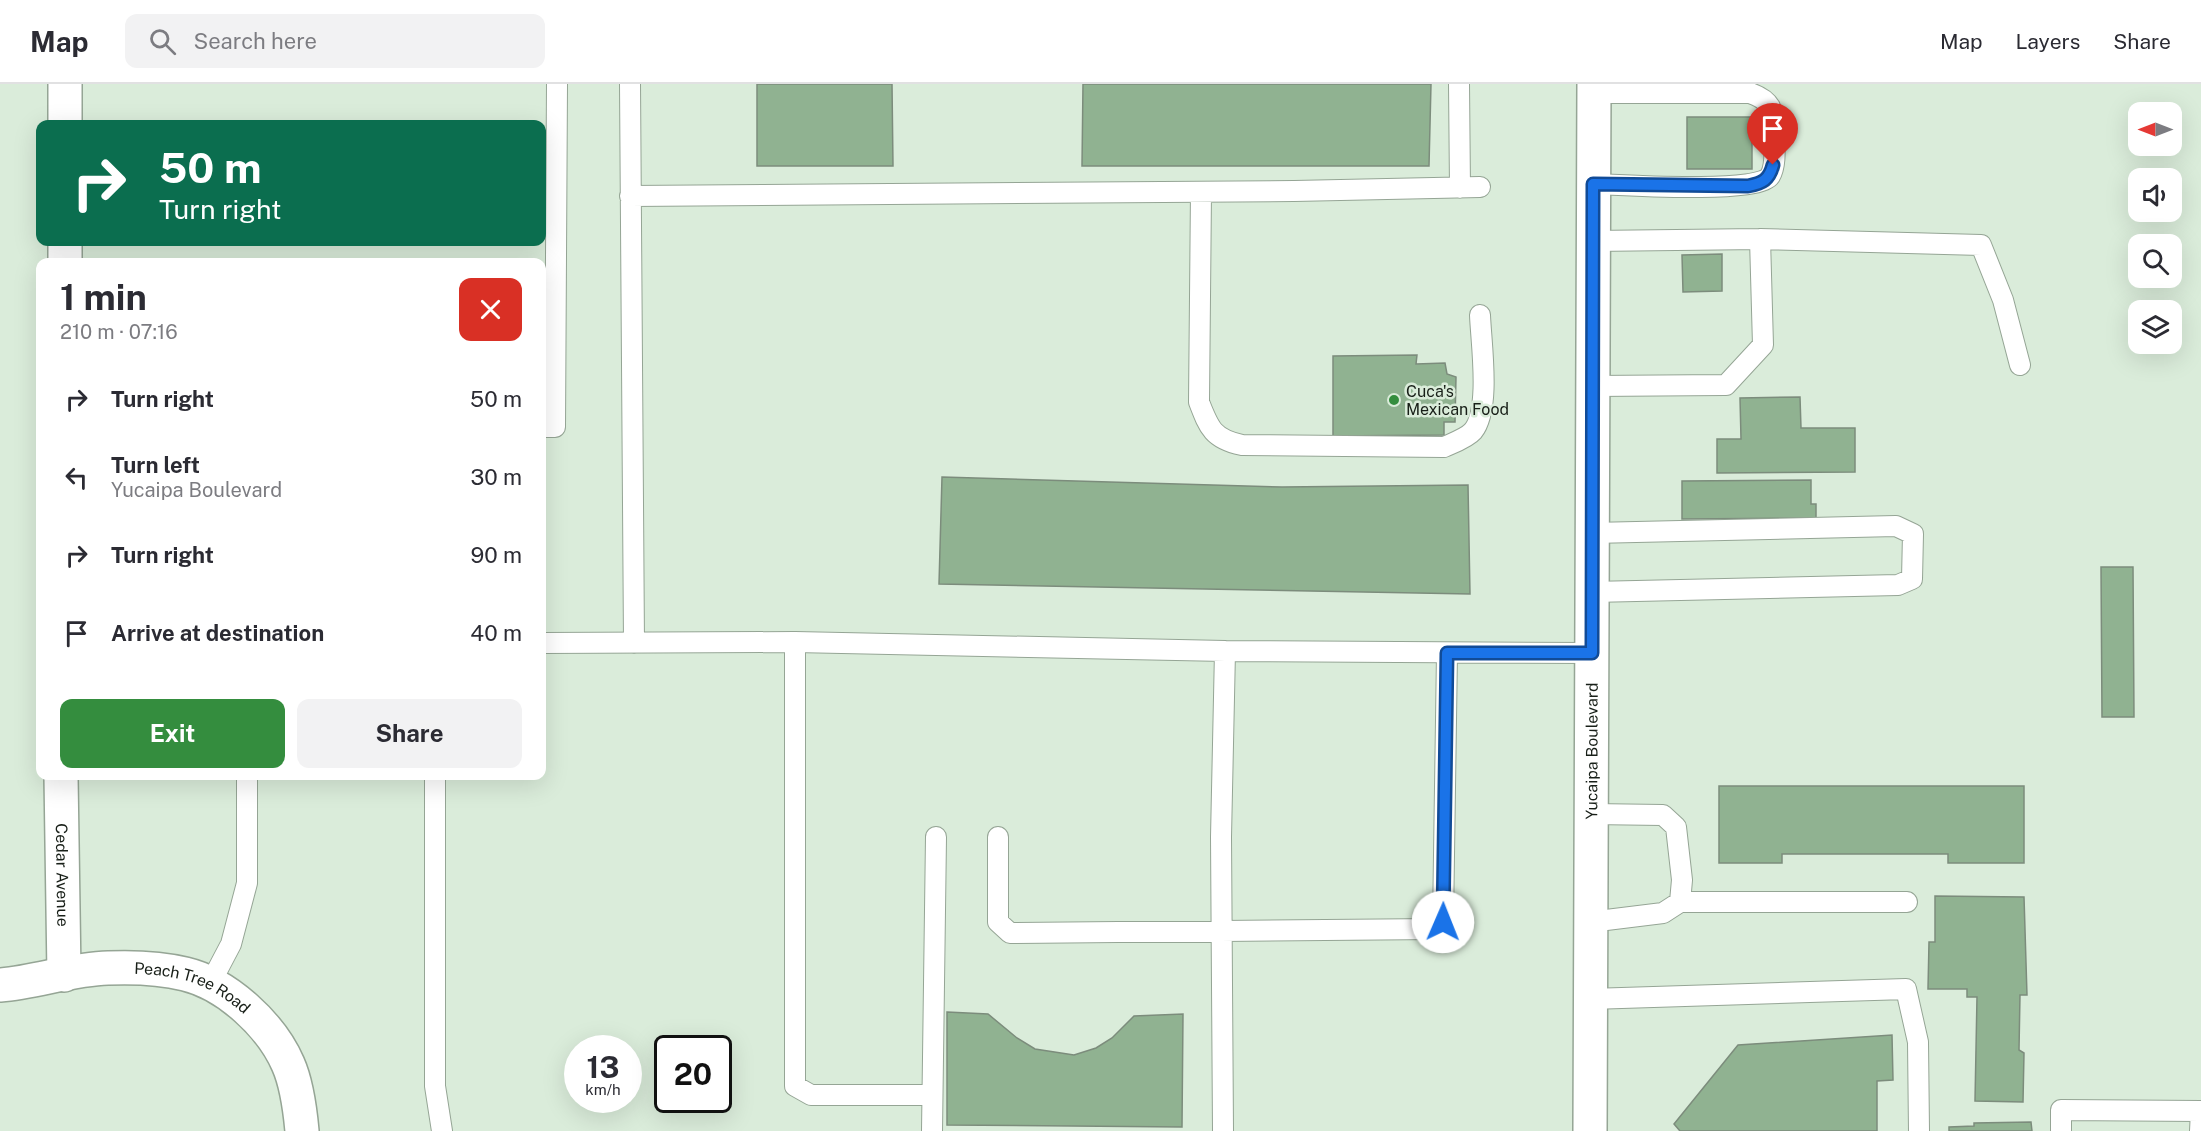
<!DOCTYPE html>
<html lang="en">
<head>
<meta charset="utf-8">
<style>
	:root { --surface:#fff; --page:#f2f2f3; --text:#2b2b33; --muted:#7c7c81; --line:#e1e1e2; --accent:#348d3e }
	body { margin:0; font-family:"Public Sans",sans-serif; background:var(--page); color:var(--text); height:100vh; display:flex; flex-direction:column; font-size:22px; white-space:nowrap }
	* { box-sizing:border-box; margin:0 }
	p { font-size:20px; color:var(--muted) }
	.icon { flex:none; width:33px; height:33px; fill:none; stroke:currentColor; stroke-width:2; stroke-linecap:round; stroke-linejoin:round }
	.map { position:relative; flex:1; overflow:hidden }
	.side { position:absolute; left:36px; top:174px; width:510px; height:522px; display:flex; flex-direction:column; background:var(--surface); border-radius:12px; box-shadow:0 6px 24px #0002 }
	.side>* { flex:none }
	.banner { position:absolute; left:36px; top:36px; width:510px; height:126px; border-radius:12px; box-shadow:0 6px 24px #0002; background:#0b6e4f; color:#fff; overflow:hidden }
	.needle { width:39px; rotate:270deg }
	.controls { position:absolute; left:2128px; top:18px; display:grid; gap:12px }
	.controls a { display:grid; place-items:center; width:54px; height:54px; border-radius:12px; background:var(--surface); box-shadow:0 6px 24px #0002; font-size:30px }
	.speed { position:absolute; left:564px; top:951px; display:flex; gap:12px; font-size:30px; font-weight:700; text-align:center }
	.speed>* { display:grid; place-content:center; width:78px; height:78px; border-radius:50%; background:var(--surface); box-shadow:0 6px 24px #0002; line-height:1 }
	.speed small { font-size:15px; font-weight:400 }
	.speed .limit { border:3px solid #111; border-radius:9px; background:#fff; color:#111 }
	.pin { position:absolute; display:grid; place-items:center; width:51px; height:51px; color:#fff; margin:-62px -26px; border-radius:50% 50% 50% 0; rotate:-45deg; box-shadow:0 0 6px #0007 }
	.pin .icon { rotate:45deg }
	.me { position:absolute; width:66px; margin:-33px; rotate:1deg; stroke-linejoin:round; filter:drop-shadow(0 0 4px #0008) }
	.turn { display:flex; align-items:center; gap:21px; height:126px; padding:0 24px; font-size:27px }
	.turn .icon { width:78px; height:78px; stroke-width:2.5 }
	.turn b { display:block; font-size:42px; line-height:51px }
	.round { display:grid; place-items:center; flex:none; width:63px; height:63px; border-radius:12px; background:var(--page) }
	.summary { display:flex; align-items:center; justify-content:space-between; height:102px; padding:0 24px }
	h1 { font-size:36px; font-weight:700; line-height:45px }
	.button { display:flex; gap:12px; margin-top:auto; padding:12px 24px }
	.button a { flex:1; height:69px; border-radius:12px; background:var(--accent); color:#fff; font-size:24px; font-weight:700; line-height:69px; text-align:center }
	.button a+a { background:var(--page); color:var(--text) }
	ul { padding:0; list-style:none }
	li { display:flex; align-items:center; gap:18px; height:78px; padding:0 24px }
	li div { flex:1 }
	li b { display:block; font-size:22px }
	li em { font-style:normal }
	header { display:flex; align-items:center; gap:36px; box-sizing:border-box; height:84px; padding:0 30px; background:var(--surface); border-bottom:2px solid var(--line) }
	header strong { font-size:28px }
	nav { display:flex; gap:33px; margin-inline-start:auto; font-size:21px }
	.search { width:420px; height:54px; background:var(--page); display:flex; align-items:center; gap:15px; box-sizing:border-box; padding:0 21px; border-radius:12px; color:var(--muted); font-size:22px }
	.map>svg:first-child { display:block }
</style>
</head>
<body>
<header>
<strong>Map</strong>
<div class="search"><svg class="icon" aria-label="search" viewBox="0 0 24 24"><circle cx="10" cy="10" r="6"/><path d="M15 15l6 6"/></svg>Search here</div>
<nav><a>Map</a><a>Layers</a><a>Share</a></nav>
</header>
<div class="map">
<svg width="2201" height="1047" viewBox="0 0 2201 1047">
	<rect width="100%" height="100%" fill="#daecda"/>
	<path fill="#90b291" stroke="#7c8c7c" stroke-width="1.5" d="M757,0H892L893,82H757Z
		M1083,0H1431L1429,82H1082Z
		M1687,33H1752V85H1687Z
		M1722,170V207L1683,208L1682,171Z
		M1417,271L1416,280L1445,279L1447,290L1456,293L1455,338H1444V351L1333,352V272Z
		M1800,313L1801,344H1855V388L1717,389V355H1741L1740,314Z
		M942,393L1282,403L1468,401L1470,510L939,500Z
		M1811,396V420H1816V434L1682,435V397Z
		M2101,483H2133L2134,633H2102Z
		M1719,702H2024V779H1948V770H1782V779H1719Z
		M1935,812L2024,813L2027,911H2020L2019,966L2024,969L2023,1018L1975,1017L1977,913H1967V905H1928L1929,858H1935Z
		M947,928L988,930L1017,954L1035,965L1074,971L1096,964L1112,954L1134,932L1183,930L1182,1043L947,1041Z
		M1892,951L1893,996L1877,997V1047H1680L1674,1040L1738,961Z
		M2031,1038L2032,1047H1949V1043L1974,1042V1039Z"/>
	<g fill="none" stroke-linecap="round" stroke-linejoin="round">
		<g stroke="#95a595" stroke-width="22">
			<path id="service" d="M630,0L634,559
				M1459,0L1460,104
				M1593,100C1620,101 1759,110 1770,92C1777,80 1774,60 1774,47C1774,26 1771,16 1750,9H1594
				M1201,108L1199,318C1209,344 1213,355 1242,361L1444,363C1453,359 1467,354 1473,347C1491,325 1481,259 1480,231
				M630,112L1294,107L1480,103
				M1592,157L1760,155L1981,161L2003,216L2020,281
				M1593,302L1726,301L1763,261L1760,155
				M542,343H555L557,0
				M1592,508L1898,501L1912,495L1913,450L1896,442L1592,449
				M795,558V1002L811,1011H932
				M542,559L795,558L1225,567
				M435,692V1002L442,1047
				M998,753V838L1010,849L1436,845L1443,838L1447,569
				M1680,818H1907
				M1590,838L1663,829L1680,818L1682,796L1676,743L1663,731L1591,730
				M210,900L231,860L247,799V692
				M1590,915L1906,905L1918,958L1919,1047
				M932,1047L936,753
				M1223,1047L1221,753L1225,567L1592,569
				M2061,1047V1026L2201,1027
				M2200,1047L2201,1027"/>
		</g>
		<g stroke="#95a595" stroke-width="36">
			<g id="minor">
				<path d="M65,0V40"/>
				<path d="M65,158V178"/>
				<path id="s1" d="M61,692L64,891"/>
				<path id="s2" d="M0,901C36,898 72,885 108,884C133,883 161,884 185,890C227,900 271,941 288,980C297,1000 300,1025 302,1047"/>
			</g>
		</g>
		<g stroke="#95a595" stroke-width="36">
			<g id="secondary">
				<path id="s3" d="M1590,1047L1594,0"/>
			</g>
		</g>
		<use href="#service" stroke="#fff" stroke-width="20"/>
		<use href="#minor" stroke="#fff" stroke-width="33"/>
		<use href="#secondary" stroke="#fff" stroke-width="33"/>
	</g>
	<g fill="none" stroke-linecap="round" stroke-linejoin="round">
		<g stroke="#114b97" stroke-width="15">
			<path id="route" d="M1443,838L1447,569H1592L1593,100L1748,102C1763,99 1769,96 1773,81"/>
		</g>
		<use href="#route" stroke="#1a73e8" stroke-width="10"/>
	</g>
	<circle fill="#348d3e" stroke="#daecda" stroke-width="2" cx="1394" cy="316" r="6"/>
	<g text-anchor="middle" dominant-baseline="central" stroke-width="5" stroke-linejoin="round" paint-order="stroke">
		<g font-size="16" fill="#181f18" stroke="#daecda" text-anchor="start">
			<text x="1406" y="307">Cuca's<tspan x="1406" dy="18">Mexican Food</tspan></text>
		</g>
		<g font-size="16" fill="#181f18" stroke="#daecda">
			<text stroke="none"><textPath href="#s3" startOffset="380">Yucaipa Boulevard</textPath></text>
			<text stroke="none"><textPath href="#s1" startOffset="99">Cedar Avenue</textPath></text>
			<text stroke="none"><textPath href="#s2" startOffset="198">Peach Tree Road</textPath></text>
		</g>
	</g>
</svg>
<div class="controls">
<a><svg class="needle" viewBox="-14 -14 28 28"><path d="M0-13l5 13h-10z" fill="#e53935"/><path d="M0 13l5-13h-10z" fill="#7c7c81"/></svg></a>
<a><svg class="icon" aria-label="sound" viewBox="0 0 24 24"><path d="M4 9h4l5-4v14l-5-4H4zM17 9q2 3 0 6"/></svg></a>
<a><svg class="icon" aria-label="search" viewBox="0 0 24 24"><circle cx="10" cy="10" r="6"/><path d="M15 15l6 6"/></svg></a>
<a><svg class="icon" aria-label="layers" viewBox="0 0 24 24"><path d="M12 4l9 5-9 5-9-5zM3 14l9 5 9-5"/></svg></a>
</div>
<div class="speed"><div>13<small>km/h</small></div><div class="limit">20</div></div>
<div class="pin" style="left:1773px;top:81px;background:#d93025"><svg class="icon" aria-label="arrive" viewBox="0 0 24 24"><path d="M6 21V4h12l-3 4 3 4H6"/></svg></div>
<svg class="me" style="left:1443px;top:838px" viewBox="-20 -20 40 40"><circle r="19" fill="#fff"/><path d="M0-13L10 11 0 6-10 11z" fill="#1a73e8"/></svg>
<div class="banner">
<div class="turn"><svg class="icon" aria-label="right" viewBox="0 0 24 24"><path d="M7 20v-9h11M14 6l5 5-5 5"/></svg><div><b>50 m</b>Turn right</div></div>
</div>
<section class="side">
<div class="summary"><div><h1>1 min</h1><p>210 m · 07:16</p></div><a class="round" style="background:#d93025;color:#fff"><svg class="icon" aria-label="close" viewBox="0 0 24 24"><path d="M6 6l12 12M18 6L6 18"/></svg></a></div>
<ul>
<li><svg class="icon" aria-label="right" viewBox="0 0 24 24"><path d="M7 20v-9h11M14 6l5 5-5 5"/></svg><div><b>Turn right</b></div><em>50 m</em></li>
<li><svg class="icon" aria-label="left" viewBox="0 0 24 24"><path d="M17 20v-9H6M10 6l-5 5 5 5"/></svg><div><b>Turn left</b><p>Yucaipa Boulevard</p></div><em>30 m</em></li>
<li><svg class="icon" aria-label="right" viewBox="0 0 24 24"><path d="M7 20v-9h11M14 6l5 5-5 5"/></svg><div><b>Turn right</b></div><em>90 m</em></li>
<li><svg class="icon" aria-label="arrive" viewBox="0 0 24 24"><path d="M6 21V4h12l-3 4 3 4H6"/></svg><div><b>Arrive at destination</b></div><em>40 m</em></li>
</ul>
<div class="button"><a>Exit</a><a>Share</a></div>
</section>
</div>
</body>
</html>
